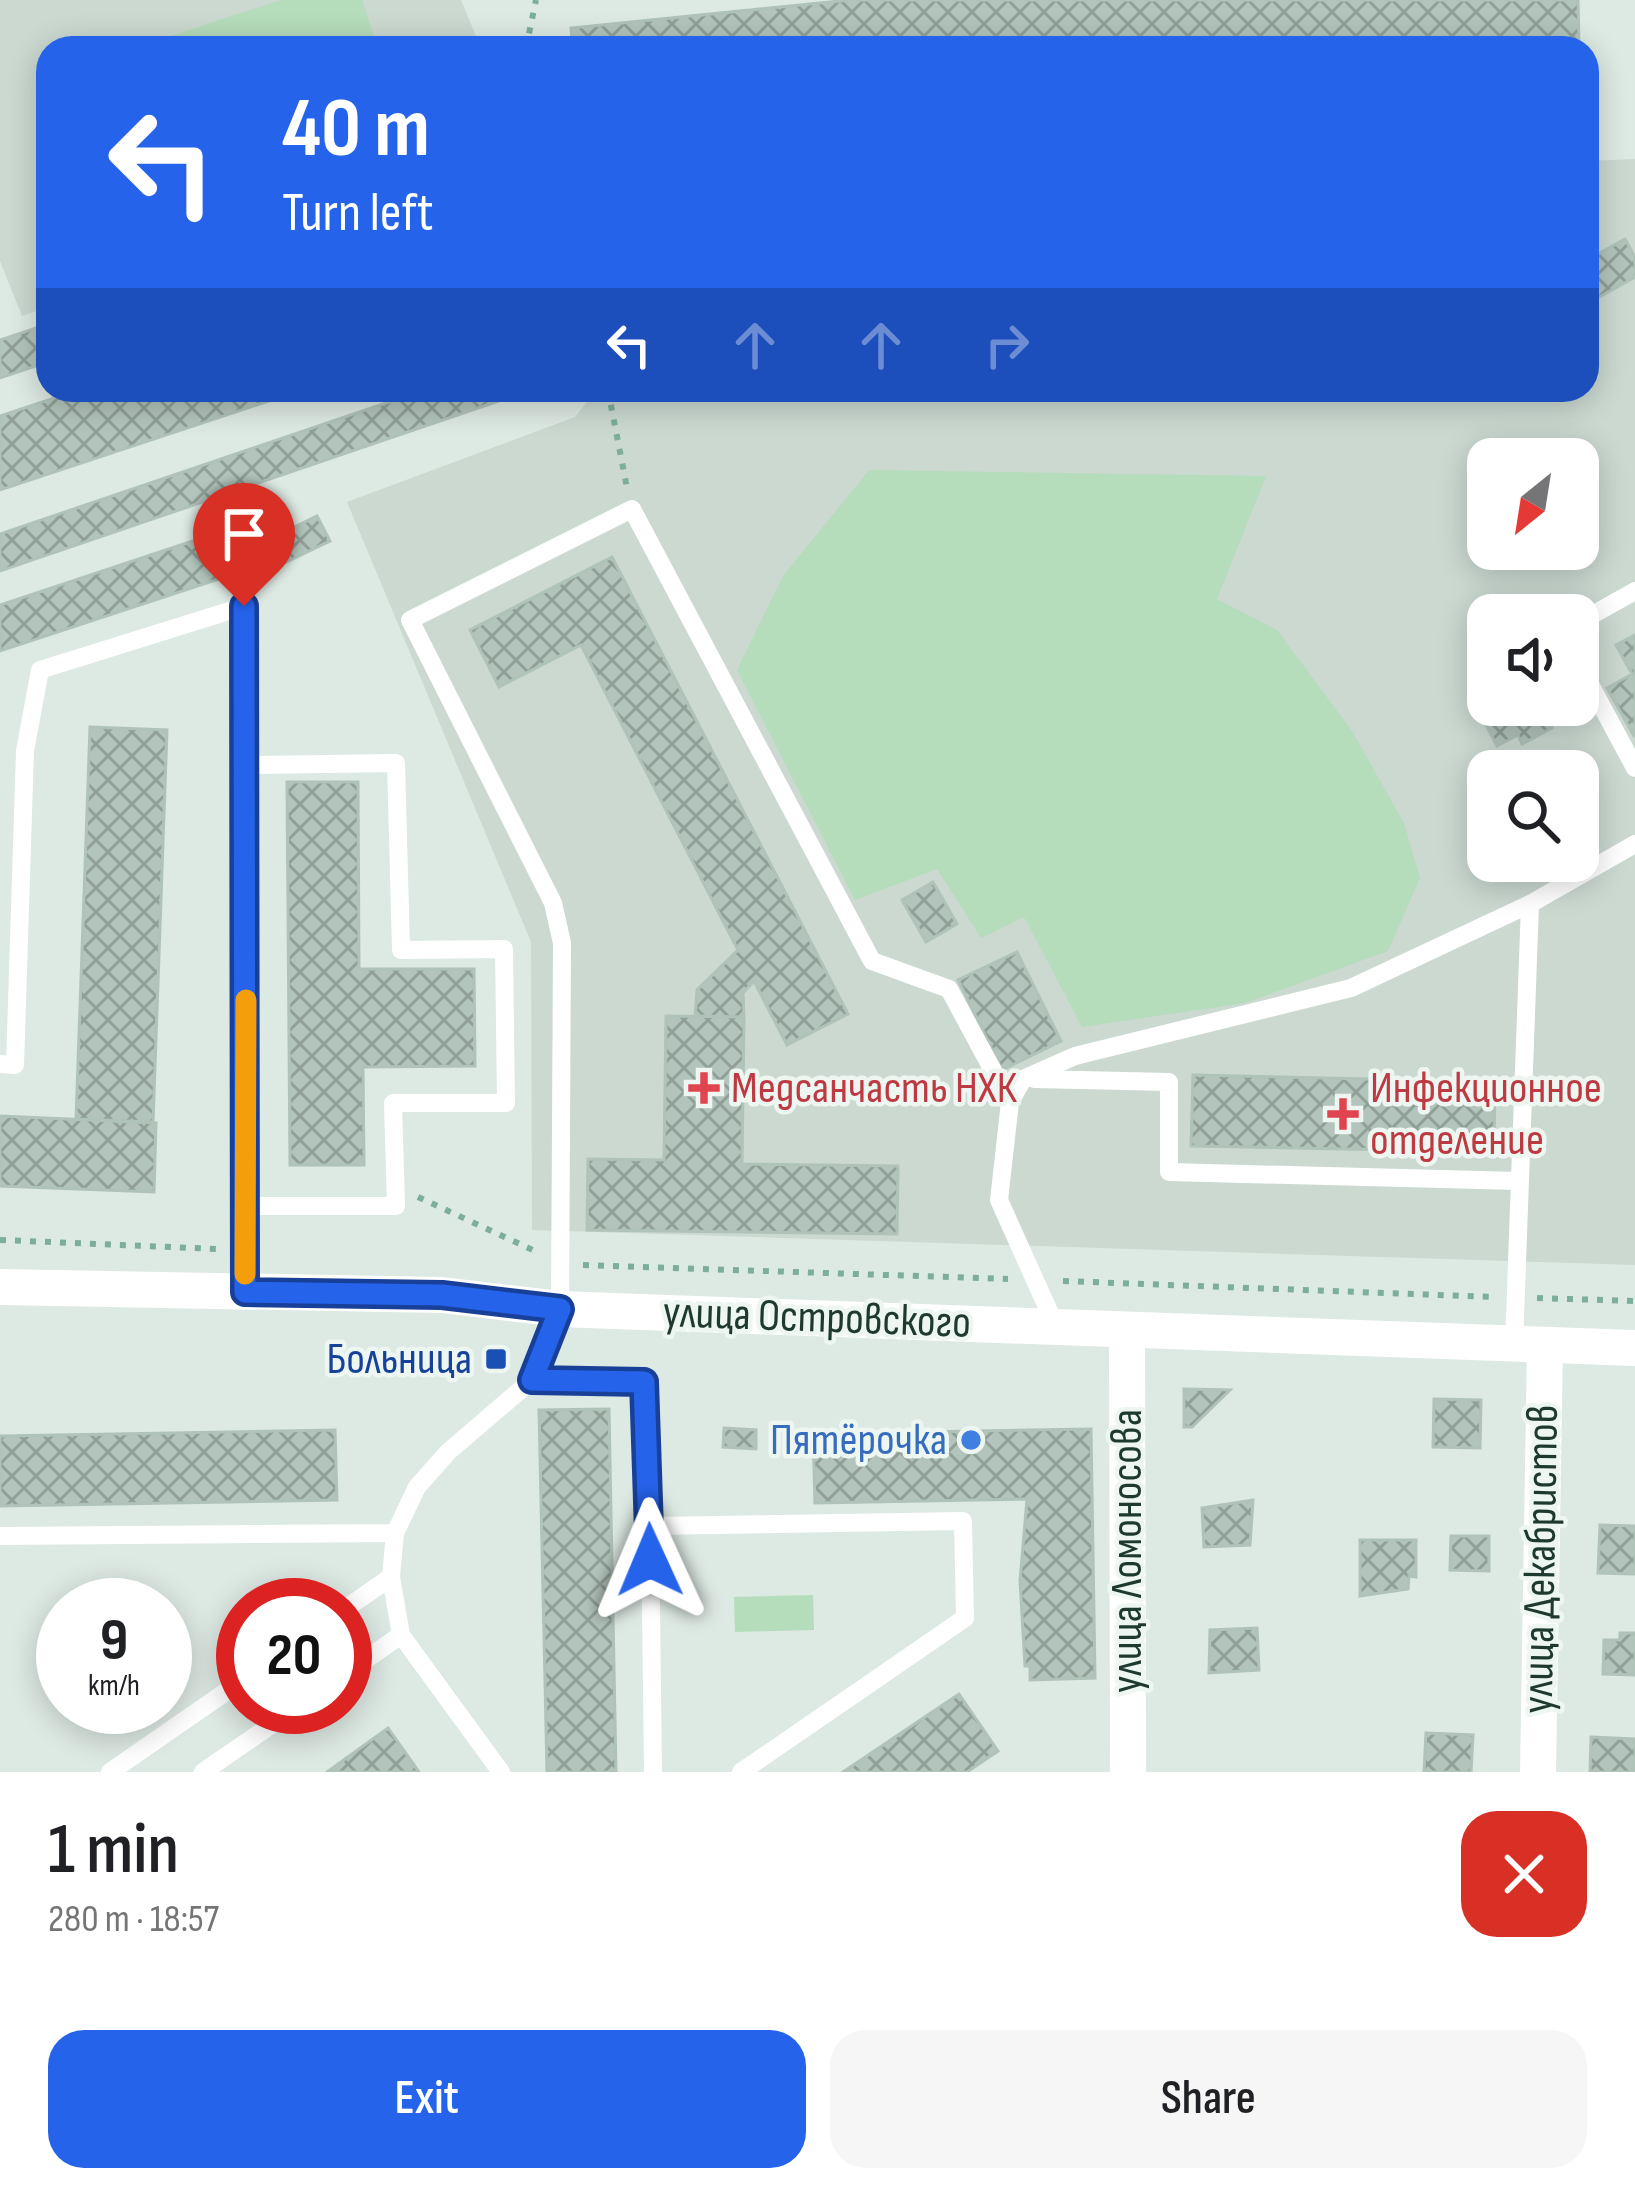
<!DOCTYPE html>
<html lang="en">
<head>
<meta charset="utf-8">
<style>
	:root { --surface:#fff; --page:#f6f6f6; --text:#202124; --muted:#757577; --accent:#2563eb }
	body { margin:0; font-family:"Sofia Sans Condensed",sans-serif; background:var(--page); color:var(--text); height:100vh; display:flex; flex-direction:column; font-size:45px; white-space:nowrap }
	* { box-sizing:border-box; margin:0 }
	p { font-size:39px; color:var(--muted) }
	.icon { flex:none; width:66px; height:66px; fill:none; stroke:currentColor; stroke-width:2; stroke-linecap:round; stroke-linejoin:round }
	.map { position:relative; height:1772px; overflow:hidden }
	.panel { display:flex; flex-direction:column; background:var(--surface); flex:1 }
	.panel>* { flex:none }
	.banner { position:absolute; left:36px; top:36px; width:1563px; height:366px; border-radius:36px; box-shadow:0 6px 30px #0003; background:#2563eb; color:#fff; overflow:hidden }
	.needle { width:78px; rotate:210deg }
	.controls { position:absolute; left:1467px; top:438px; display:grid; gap:24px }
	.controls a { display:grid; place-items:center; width:132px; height:132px; border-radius:24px; background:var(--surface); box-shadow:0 6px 30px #0003; font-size:60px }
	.speed { position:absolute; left:36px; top:1578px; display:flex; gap:24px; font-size:60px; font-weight:700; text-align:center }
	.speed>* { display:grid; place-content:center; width:156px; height:156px; border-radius:50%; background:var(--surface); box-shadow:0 6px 30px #0003; line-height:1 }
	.speed small { font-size:30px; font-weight:400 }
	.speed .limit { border:18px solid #d22; background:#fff; color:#111 }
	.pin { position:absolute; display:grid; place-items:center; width:102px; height:102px; color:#fff; margin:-123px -51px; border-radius:50% 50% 50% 0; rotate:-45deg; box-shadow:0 0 12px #0007 }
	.pin .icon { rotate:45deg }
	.me { position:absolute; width:132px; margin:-66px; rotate:359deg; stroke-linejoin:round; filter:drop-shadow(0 0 9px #0008) }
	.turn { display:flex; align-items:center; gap:42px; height:252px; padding:0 48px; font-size:54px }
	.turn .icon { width:156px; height:156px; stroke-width:2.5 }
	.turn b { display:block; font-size:84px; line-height:102px }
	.lanes { display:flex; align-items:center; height:114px; padding:0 48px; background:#0003; justify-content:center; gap:60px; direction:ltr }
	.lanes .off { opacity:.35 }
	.round { display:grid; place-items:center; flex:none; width:126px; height:126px; border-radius:36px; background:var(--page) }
	.overview { display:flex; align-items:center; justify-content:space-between; height:204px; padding:0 48px }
	h1 { font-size:72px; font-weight:600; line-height:90px }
	.primary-button { display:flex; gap:24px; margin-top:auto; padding:24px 48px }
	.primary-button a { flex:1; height:138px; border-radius:36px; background:var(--accent); color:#fff; font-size:48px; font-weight:600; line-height:138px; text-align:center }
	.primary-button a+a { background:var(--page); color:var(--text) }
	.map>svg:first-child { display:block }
</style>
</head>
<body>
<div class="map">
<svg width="1635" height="1772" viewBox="0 0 1635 1772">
	<defs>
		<pattern id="building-cross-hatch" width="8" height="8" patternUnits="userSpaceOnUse" patternTransform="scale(3)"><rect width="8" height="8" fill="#b2c4bb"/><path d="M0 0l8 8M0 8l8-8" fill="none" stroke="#90a098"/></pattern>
	</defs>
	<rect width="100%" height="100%" fill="#dde9e3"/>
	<path fill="#cbd9d1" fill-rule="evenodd" d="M0,0H461L481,48H48V307L22,316L0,261Z
		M1635,159V1265L532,1230L531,942L347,502L575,417L596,390H1587V161ZM1488,459H1578V549H1488ZM1488,615H1578V705H1488ZM1488,771H1578V861H1488Z"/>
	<path fill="#b5dcbb" d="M281,0H362L378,48H133Z
		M869,470L1266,476L1217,599L1277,630L1352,731L1404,823L1420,878L1388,951L1245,1003L1082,1027L1024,917L981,938L937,869L855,900L737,670L783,576Z
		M813,1595L814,1630L735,1632L734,1597Z"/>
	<path fill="url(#building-cross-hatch)" stroke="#afc3b9" stroke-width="3" d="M850,0H1578L1579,48H573L571,28Z
		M1625,239L1635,257V277L1587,304V260Z
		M48,324V362L0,378V340Z
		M78,390H302L0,490V416Z
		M424,390H531L0,571V534Z
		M317,516L330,541L280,565L268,540Z
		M223,531L237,573L0,651V605Z
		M612,557L848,1014L787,1045L754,981L743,993L744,1017L695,1016L697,990L738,950L581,645L499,687L470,630Z
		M1635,635V736H1634L1607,688L1632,674L1616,645Z
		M1488,705H1540L1552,728L1522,744L1518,735L1497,746L1478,710Z
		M90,727L167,730L153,1122L76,1119Z
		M287,782H358L359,969H474L475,1066L363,1067L364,1165H290Z
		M933,882L957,924L926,942L902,900Z
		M1017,952L1061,1041L1002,1070L958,980Z
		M666,1016L744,1017L742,1164L898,1166L897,1234L587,1230L588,1159L664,1160Z
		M1193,1075L1495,1082L1494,1152L1191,1146Z
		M0,1116L156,1123L154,1192L0,1186Z
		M1184,1389L1230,1390L1192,1427H1184Z
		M1434,1399L1481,1400L1480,1448L1433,1447Z
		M609,1409L616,1772H547L539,1410Z
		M724,1428L756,1430V1449L723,1447Z
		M1091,1429L1095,1678L1030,1680V1666H1025L1020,1581L1027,1499L815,1503L813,1434Z
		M335,1430L337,1500L0,1506V1436Z
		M1253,1500L1250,1545L1204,1547L1202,1508Z
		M1600,1525L1635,1526V1574L1598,1573Z
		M1451,1536H1489V1571L1450,1570Z
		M1360,1540H1416V1577L1409,1576L1408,1589L1360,1596Z
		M1257,1628L1259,1670L1209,1673L1210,1630Z
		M1620,1633H1635V1675L1603,1674L1604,1640H1620Z
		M959,1694L998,1751L967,1772H843Z
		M388,1728L419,1772H327Z
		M1426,1733L1473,1735L1471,1772H1424Z
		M1591,1737L1635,1739V1772H1590Z"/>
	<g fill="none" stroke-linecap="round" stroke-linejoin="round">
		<path stroke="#7cae99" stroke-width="6" stroke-dasharray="6 9" stroke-linecap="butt" d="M526,48L536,0
			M608,390L627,488
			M418,1197L537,1252
			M0,1240L218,1249
			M583,1265L1008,1279
			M1063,1281L1493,1297
			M1537,1298L1635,1301"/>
		<path stroke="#fff" stroke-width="18" d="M1578,623L1635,591
			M1578,662L1635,768
			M245,765L396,763L401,950L504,949L506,1103H393L396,1206H247
			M0,1064L15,1065L25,751L40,670L245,606V1292
			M1034,1079L1169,1082V1172L1518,1181
			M1010,1102L1023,1079L1075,1056L1351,988L1530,904L1635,844
			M1514,1345L1530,904
			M532,1380L644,1382L650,1526L963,1521L965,1618L741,1772
			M650,1526L653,1772
			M0,1536L395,1533
			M345,1609L391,1577
			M401,1635L501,1772
			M345,1674L401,1635L391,1577L395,1533L417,1487L448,1452L532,1380L560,1309L562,943L553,903L410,620L632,509L872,961L949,989L1010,1102L999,1200L1056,1327
			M110,1772L243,1680
			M203,1772L297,1707"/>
		<path stroke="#fff" stroke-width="36" d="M0,1287L442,1295L560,1309L1635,1348
			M1127,1330L1128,1772
			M1538,1772L1545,1345"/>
	</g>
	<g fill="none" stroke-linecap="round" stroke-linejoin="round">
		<g stroke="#184099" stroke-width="30">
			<path id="route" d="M244,606L245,1292L442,1295L560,1309L532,1380L644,1382L650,1560"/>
		</g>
		<use href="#route" stroke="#2563eb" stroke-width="21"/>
		<path stroke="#f59e0b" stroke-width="21" d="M245,1274L246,1000"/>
	</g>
	<g fill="#e0444e" stroke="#edf6f1" stroke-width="4.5">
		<path d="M698 1070h12v12h12v12h-12v12h-12v-12h-12v-12h12z"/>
		<path d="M1337 1096h12v12h12v12h-12v12h-12v-12h-12v-12h12z"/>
	</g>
	<rect fill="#1a4fb4" stroke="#edf6f1" stroke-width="4.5" x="484" y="1347" width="24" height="24" rx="6"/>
	<circle fill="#3f7fe0" stroke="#edf6f1" stroke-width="4.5" cx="971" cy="1440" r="12"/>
	<g text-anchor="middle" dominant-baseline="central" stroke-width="9" stroke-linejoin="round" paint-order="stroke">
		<g font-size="45" fill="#be3a42" stroke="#edf6f1" text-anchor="start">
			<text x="731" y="1088">Медсанчасть НХК</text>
			<text x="1370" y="1088">Инфекционное<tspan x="1370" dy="52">отделение</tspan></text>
		</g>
		<g font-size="45" fill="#1e392f" stroke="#edf6f1">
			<text transform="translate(817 1318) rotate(2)">улица Островского</text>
			<text transform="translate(1127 1551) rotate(-90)">улица Ломоносова</text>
			<text transform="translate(1541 1559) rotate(-89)">улица Декабристов</text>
		</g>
		<g font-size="45" fill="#164399" stroke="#edf6f1" text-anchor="end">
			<text x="472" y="1359">Больница</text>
		</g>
		<g font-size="45" fill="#366cbe" stroke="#edf6f1" text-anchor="end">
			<text x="947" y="1440">Пятёрочка</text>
		</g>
	</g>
</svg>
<div class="controls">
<a><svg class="needle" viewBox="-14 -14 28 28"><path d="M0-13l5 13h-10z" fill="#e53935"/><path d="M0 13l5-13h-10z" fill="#757577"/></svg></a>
<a><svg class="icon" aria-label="sound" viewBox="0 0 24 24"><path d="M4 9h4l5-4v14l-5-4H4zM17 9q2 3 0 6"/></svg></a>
<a><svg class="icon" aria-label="search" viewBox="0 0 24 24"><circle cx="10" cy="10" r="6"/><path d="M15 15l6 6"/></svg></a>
</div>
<div class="speed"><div>9<small>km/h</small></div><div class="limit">20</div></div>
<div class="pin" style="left:244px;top:606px;background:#d93025"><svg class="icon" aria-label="arrive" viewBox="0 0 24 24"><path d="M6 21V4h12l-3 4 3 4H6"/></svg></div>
<svg class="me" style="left:650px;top:1560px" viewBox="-20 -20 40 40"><path d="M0-17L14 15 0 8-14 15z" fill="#2563eb" stroke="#fff" stroke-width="4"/></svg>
<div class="banner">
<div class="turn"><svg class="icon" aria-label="left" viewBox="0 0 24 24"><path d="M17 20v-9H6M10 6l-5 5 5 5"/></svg><div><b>40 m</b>Turn left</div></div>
<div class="lanes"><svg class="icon" aria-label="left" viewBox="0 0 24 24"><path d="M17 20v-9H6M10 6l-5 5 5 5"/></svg><svg class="icon off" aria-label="ahead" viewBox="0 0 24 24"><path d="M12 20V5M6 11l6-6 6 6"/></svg><svg class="icon off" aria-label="ahead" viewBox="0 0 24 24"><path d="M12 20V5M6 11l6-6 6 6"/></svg><svg class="icon off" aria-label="right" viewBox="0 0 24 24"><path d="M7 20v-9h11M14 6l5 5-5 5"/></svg></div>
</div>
</div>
<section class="panel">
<div class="overview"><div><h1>1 min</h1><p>280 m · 18:57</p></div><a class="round" style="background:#d93025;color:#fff"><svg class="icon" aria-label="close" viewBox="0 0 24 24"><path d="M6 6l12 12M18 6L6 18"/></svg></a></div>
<div class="primary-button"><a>Exit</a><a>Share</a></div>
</section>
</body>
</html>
